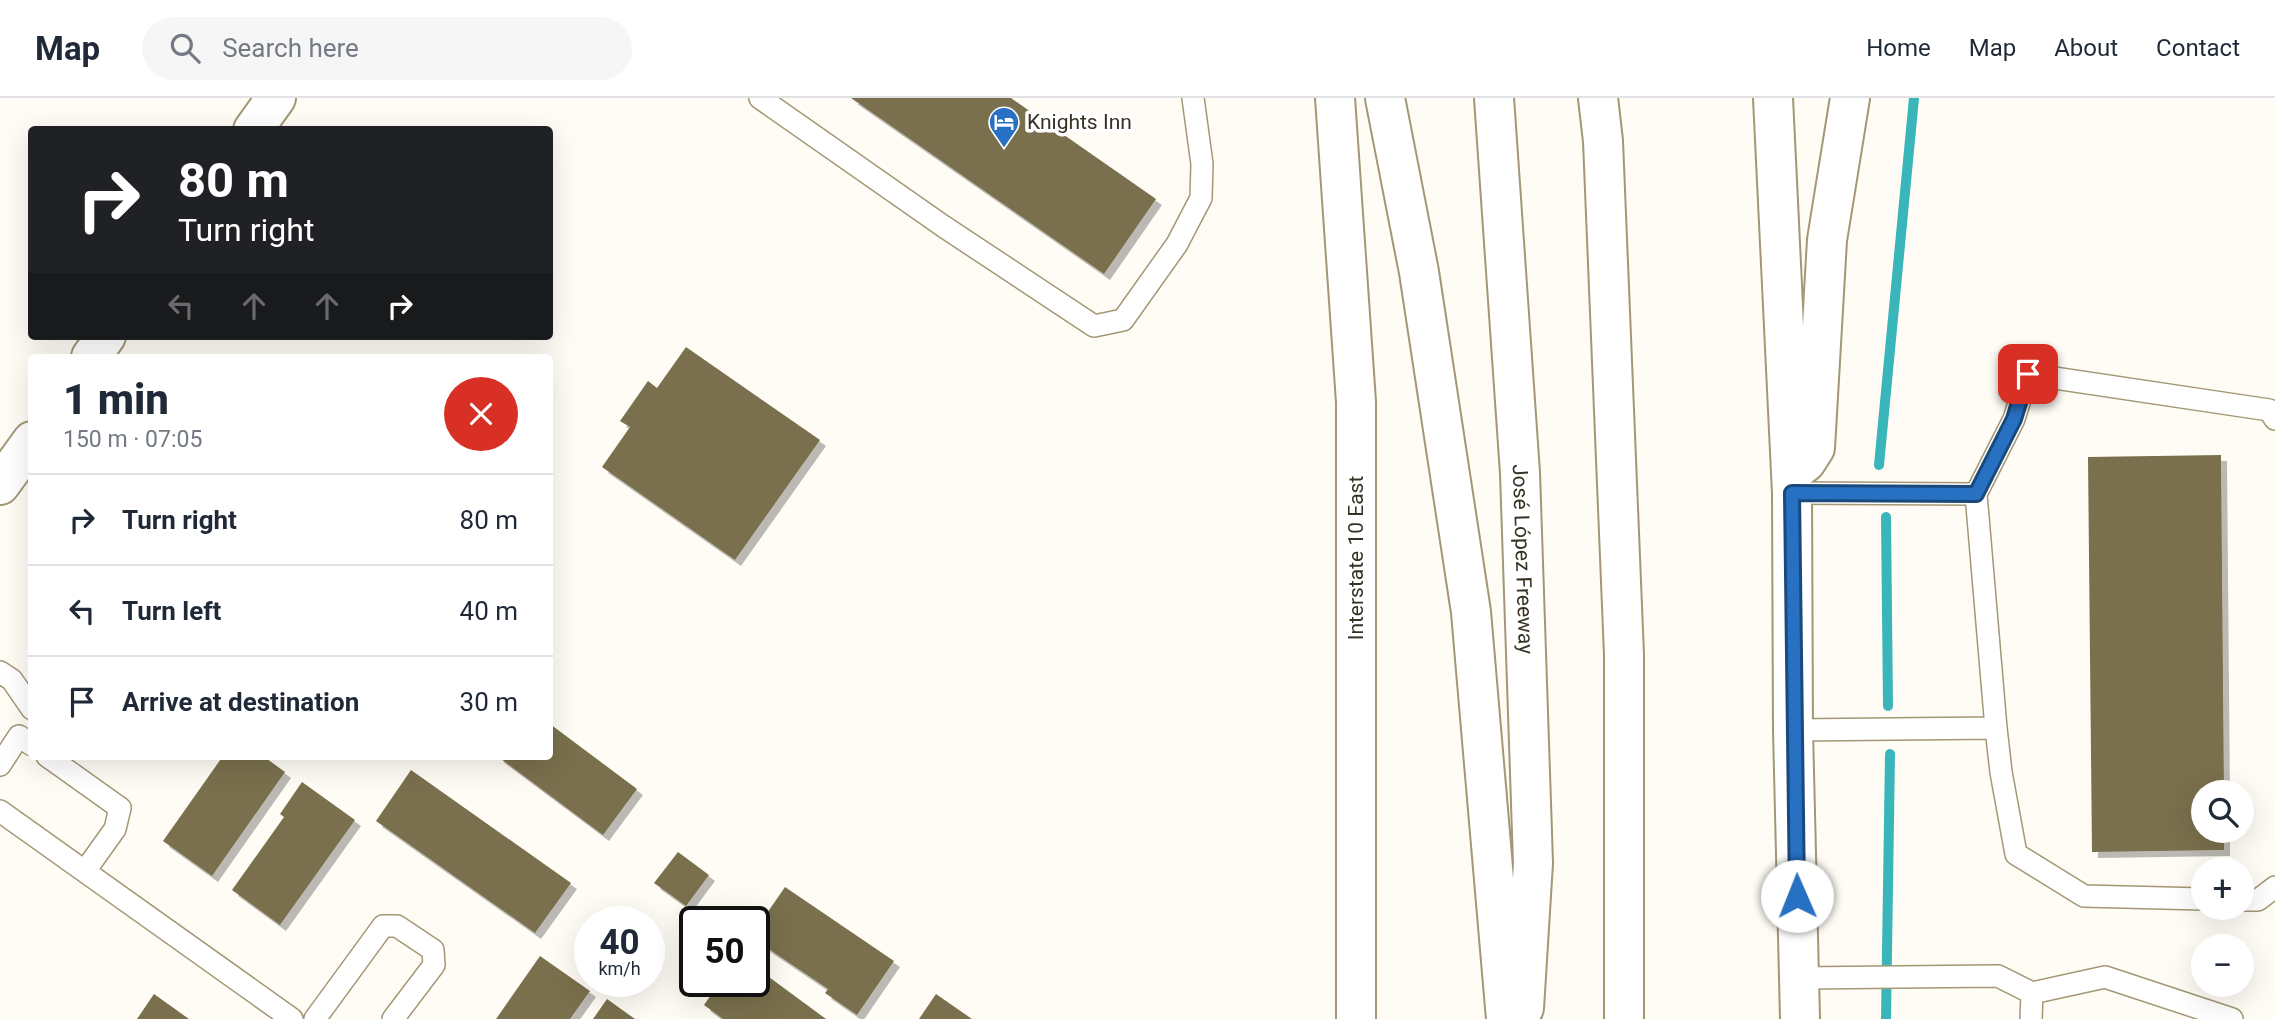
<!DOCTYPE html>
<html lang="en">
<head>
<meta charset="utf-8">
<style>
	:root { --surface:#fff; --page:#f6f6f7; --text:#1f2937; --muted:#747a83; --line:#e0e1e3 }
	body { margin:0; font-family:Roboto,sans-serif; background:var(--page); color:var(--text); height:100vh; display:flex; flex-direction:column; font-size:26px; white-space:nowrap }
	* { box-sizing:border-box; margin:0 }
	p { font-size:23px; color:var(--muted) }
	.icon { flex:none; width:38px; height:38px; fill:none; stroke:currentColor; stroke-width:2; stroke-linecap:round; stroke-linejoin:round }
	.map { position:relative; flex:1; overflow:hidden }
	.sheet { position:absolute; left:28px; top:256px; width:525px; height:406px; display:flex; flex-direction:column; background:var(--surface); border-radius:7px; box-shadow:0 7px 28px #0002 }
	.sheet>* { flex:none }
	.top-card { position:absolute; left:28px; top:28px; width:525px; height:214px; border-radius:7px; box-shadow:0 7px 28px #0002; background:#202124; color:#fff; overflow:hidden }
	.controls { position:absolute; left:2191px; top:682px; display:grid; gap:14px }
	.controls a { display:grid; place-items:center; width:63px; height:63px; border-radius:50%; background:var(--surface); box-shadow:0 7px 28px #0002; font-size:35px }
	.speed { position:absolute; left:574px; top:808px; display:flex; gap:14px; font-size:35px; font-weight:700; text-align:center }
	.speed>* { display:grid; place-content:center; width:91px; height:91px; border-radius:50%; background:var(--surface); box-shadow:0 7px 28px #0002; line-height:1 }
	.speed small { font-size:18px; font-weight:400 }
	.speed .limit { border:4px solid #111; border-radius:10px; background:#fff; color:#111 }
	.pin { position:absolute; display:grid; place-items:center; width:60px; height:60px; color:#fff; margin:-30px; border-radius:14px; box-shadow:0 4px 10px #0006 }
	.me { position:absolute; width:77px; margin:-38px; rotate:359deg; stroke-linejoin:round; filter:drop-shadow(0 0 5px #0008) }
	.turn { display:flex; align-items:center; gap:24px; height:147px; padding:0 35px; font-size:32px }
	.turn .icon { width:91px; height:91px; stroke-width:2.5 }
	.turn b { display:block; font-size:49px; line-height:60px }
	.lanes { display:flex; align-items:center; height:66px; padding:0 35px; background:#0003; justify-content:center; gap:35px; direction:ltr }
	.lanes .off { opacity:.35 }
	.round { display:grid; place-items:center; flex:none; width:74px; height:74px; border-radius:37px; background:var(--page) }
	.overview { display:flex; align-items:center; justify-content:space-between; height:119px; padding:0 35px }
	h1 { font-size:42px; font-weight:800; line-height:52px }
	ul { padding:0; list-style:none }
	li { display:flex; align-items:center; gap:21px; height:91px; padding:0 35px; border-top:2px solid var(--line) }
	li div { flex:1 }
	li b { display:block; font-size:26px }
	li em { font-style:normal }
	header { display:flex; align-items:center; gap:42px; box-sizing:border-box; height:98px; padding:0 35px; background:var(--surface); border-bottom:2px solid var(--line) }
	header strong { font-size:33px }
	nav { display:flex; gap:38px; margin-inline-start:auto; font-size:24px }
	.search { width:490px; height:63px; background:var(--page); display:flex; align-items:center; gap:18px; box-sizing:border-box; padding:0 24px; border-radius:38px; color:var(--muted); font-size:26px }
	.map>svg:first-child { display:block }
</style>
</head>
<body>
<header>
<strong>Map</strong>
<div class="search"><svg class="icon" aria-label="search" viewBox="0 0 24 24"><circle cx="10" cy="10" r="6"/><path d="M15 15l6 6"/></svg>Search here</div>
<nav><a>Home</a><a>Map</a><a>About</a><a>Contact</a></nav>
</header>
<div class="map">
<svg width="2275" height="921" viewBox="0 0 2275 921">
	<defs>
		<filter id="shadow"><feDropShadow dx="6" dy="6" stdDeviation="0" flood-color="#0004"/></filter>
	</defs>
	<rect width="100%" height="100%" fill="#fefcf4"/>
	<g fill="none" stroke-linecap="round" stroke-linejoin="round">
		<path stroke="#3ab6bb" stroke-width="10" d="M1879,367L1914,0
			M1886,419L1888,608
			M1886,921L1890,656"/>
	</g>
	<path fill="#7a6f4e" filter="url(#shadow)" d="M851,0H1011L1156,101L1104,176Z
		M686,249L820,342L735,462L602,369L630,329L620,323L648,283L657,290Z
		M2221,357L2224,695H2203V733H2224V752L2092,754L2088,359Z
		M550,626L637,691L603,737L497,658H550Z
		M223,658H263L285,674L212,778L163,743Z
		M411,672L571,785L535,835L376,723Z
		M302,684L355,722L280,827L232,792L284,719L280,716Z
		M678,754L709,777L686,808L654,785Z
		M785,789L894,863L857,917L825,895L828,891L754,841V834Z
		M540,858L590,893L570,921H496Z
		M754,868L826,921H723L704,907L720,884H754Z
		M154,896L189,921H137Z
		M936,896L972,921H919Z
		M607,901L635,921H593Z"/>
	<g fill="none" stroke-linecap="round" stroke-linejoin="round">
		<g stroke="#a39775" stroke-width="24">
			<path id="lane" d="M760,0L943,128L1094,228L1123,222L1177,146L1201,100L1202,66L1193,0
				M1792,395L1976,396L2014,321L2028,276L2269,312L2275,321
				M1976,396L1996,630
				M0,574L12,582L32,611
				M1793,632L1996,630L2001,674L2016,756L2084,798L2203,801
				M47,658L120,710L115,731L85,773
				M0,667L19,638L32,647
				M0,713L292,921
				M2242,802H2258L2275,789
				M1799,880L1998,878L2032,895
				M315,921L383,828H397L433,852L434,867L393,921
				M2031,921L2032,895L2105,879L2232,921"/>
		</g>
		<g stroke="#a39775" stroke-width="42">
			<path id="secondary" d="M1335,0L1356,304V921
				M1773,0L1792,395L1793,632L1800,921
				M253,32L276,0
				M91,259L106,238
				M1793,374L1806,364L1815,350L1827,142L1850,0
				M0,387L32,343"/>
		</g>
		<g stroke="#a39775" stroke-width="42">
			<g id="highway">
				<path d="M1385,0L1419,174L1471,514L1506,921"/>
				<path id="s1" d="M1494,0L1520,375L1533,765L1524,910"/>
				<path d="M1598,0L1603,43L1624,557V921"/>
			</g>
		</g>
		<use href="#lane" stroke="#fff" stroke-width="21"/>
		<use href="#secondary" stroke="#fff" stroke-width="38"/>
		<use href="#highway" stroke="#fff" stroke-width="38"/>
	</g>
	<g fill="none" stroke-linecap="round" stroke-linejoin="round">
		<g stroke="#1a497d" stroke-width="18">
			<path id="route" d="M1797,798L1792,395L1976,396L2014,321L2028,276"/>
		</g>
		<use href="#route" stroke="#2870c1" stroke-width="12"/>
	</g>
	<defs>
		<g id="hotel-pin" transform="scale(1.575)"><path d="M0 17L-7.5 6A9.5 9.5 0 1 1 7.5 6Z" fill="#2870c1" stroke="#fff"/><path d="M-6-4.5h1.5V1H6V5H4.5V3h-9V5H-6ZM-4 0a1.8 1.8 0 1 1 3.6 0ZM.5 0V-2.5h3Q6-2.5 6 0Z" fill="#fff"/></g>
	</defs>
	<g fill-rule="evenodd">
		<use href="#hotel-pin" x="1004" y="24"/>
	</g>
	<g text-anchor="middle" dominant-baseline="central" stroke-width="7" stroke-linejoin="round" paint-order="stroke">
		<g font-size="21" fill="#373224" stroke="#fff" text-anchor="start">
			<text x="1027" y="24">Knights Inn</text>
		</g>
		<g font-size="21" fill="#373224" stroke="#fff">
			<text transform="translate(1356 460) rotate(-90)">Interstate 10 East</text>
			<text stroke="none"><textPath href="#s1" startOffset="462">José López Freeway</textPath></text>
		</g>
	</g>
</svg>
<div class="controls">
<a><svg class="icon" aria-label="search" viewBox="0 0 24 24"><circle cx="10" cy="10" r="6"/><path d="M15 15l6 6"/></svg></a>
<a>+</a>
<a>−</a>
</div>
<div class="speed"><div>40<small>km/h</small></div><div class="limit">50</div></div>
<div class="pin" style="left:2028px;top:276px;background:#d93025"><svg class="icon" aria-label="arrive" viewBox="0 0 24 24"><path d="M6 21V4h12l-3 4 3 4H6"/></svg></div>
<svg class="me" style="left:1797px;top:798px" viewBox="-20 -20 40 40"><circle r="19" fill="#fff"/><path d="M0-13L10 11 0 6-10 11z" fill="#2870c1"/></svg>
<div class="top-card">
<div class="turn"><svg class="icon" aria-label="right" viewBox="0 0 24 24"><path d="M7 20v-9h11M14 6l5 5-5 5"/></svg><div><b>80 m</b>Turn right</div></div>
<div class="lanes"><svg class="icon off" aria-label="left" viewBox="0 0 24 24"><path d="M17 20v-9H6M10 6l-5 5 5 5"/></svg><svg class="icon off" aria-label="ahead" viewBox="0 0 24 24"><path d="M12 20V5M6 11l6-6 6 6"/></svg><svg class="icon off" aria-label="ahead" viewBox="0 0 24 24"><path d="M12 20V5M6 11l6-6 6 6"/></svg><svg class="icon" aria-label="right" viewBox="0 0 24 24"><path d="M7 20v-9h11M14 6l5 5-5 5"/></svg></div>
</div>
<section class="sheet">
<div class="overview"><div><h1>1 min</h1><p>150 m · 07:05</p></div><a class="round" style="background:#d93025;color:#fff"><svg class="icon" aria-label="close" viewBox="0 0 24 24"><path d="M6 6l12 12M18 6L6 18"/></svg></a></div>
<ul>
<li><svg class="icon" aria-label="right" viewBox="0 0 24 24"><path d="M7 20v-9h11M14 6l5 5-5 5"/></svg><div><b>Turn right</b></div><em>80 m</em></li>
<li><svg class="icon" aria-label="left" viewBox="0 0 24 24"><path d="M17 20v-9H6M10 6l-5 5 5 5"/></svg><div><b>Turn left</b></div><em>40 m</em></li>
<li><svg class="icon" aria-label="arrive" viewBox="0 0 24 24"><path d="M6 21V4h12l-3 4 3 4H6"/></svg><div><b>Arrive at destination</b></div><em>30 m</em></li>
</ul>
</section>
</div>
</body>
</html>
